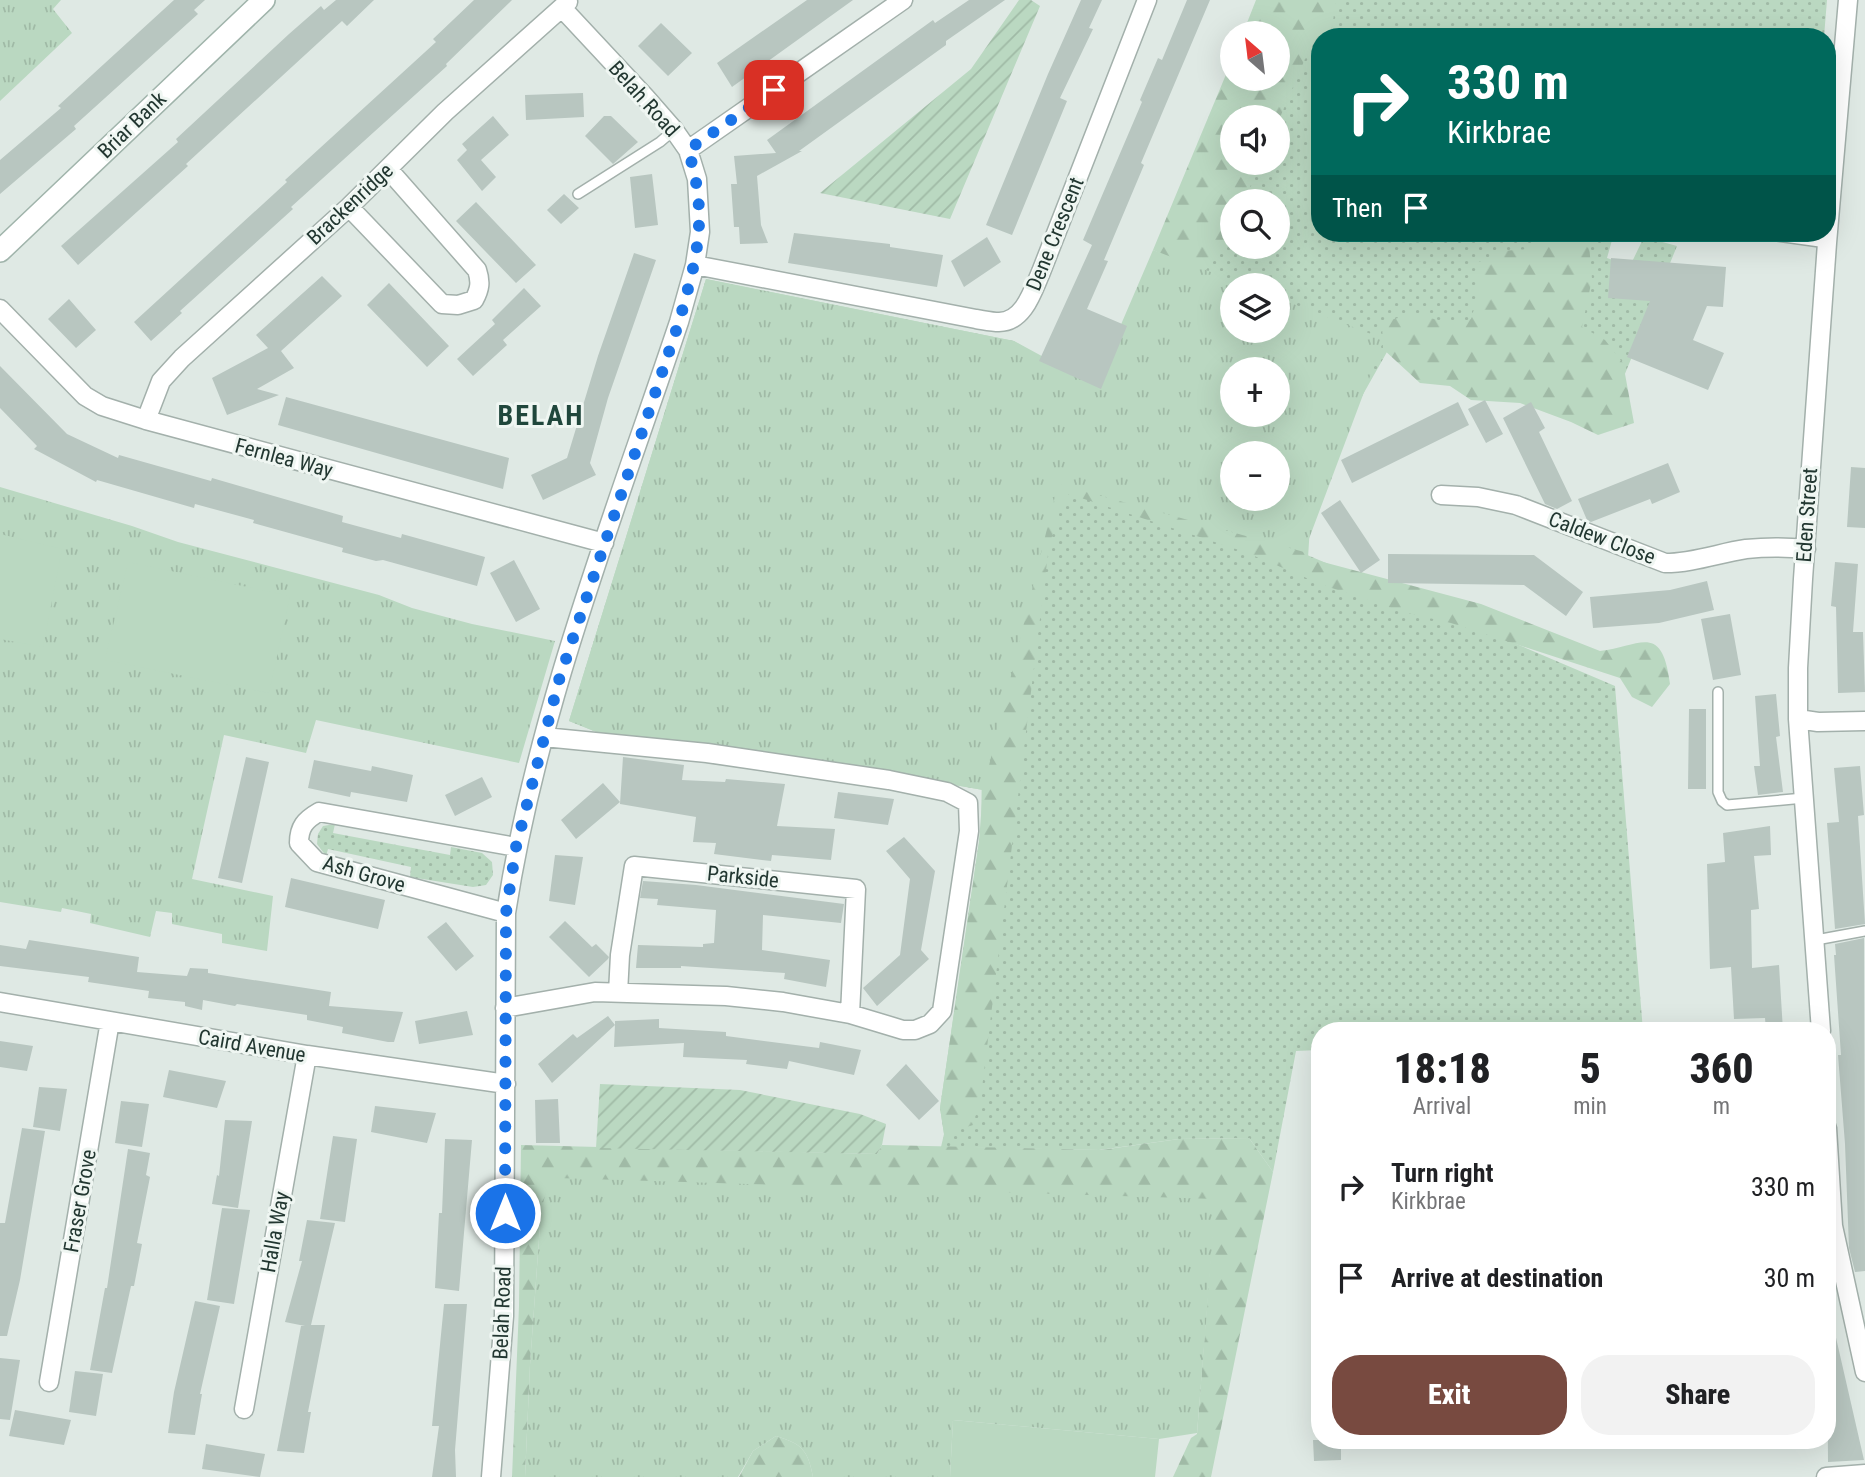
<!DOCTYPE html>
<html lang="en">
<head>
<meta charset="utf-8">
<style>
	:root { --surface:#fff; --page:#f2f2f2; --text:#202124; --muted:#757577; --accent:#784a40 }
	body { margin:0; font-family:"Roboto Condensed",sans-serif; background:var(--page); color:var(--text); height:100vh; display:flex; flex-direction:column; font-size:26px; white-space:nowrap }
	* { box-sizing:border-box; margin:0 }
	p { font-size:23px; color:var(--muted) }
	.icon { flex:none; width:38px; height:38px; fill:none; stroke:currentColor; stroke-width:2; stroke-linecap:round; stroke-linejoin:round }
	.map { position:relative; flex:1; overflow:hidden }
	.panel { position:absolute; left:1311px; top:1022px; width:525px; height:427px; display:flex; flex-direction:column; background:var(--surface); border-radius:28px; box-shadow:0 7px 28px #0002 }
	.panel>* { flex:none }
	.hud { position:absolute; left:1311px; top:28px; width:525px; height:214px; border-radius:28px; box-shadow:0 7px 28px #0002; background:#00695c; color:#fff; overflow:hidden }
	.needle { width:46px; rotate:332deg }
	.fabs { position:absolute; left:1220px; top:21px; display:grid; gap:14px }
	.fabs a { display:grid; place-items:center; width:70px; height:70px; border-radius:50%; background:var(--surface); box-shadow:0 7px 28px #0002; font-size:35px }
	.pin { position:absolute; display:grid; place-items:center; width:60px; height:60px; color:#fff; margin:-30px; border-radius:14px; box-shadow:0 4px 10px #0006 }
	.me { position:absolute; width:77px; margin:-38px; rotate:0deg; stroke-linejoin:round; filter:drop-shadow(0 0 5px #0008) }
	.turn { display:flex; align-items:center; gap:24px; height:147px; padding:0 21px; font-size:32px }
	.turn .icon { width:91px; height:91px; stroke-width:2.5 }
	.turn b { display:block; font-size:49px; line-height:60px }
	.then { display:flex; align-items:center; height:66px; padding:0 21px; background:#0003; gap:14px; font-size:26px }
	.eta { display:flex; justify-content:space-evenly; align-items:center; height:119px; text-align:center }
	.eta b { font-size:42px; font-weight:800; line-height:49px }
	.action { display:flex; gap:14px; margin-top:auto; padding:14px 21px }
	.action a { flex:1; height:80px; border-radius:28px; background:var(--accent); color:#fff; font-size:28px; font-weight:800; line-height:80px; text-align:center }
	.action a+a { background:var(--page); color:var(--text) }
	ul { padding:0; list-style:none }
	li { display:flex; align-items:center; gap:21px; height:91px; padding:0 21px }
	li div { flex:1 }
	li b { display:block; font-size:26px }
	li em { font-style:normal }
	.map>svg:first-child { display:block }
</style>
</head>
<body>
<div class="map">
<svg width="1865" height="1477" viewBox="0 0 1865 1477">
	<defs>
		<pattern id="grass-dots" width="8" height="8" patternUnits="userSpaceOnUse" patternTransform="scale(1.75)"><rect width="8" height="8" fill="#bad8c1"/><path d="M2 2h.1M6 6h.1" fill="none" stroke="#a0baa6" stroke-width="1.8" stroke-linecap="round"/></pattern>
		<pattern id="forest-firs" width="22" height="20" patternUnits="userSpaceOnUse" patternTransform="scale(1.75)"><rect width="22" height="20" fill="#bad8c1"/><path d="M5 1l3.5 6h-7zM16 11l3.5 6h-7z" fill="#a0baa6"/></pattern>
		<pattern id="park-tufts" width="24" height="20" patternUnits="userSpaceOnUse" patternTransform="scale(1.75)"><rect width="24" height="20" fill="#bad8c1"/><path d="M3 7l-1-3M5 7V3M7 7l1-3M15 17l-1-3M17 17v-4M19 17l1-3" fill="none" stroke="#a0baa6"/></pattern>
		<pattern id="garden-furrows" width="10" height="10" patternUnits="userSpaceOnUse" patternTransform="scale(1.75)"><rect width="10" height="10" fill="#bad8c1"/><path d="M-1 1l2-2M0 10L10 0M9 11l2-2" fill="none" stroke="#a0baa6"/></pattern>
	</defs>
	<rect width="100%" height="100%" fill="#dfe9e4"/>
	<path fill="url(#grass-dots)" fill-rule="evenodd" d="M1288,0H1827L1824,37H1320V233H1614L1607,258L1630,266L1644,237L1677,246L1618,391L1396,336L1279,543L1615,686L1643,1031H1320L1319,1050L1296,1051L1273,1172L1249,1138L1179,1139L1099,1150L941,1147L944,1134L940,1108L979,841L983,790L825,762L599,733L569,721L706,279L1014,341L1105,396L1232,163H1278V33ZM1232,201H1278V247H1232ZM1232,285H1278V331H1232ZM1232,369H1278V415H1232ZM1232,453H1278V499H1232Z
		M335,824L333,833L450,855L451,847L482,853L492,862L493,875L486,885L473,887L410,877L411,867L328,849L326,856L317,844L318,834L323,826Z"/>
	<path fill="url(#forest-firs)" d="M1256,0H1336L1331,35L1320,37L1319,46L1305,59L1278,122V117H1232V163H1259L1245,201H1232V239L1206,270L1174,260L1153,250L1232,60V79H1278V33H1243Z
		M1543,233H1588L1592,279L1582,327L1605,340L1623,363L1634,423L1598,435L1571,422L1520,403L1471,400L1450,386L1420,383L1383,349L1382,322L1414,314L1454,324L1471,319L1479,292V262L1502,251L1530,249Z
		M1050,462L1310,526L1308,558L1481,604L1600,651C1641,646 1662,622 1670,684L1652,707L1632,697L1620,678L1451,623L1403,612L1323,585L1245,552L1069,494L1061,507L1049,546L981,1096L973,1125L944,1134L940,1108L981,830L982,767Z
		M1249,1138L1273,1172L1211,1477H1173L1191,1438L1197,1434L1215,1200L541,1211L530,1365L525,1477H512L519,1306L521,1145L877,1154L882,1145L1101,1150L1179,1139Z
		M776,1436C802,1444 808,1450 813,1477H739L753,1451Z"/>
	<path fill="url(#park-tufts)" fill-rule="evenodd" d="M0,0H61L53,9L72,33L0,101Z
		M1153,250L1245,285H1232V331H1278V298L1384,339L1304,552L1058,484L983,790L825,762L646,745L599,733L569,721L706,279L1014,341L1095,385ZM1232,369H1278V415H1232ZM1232,453H1278V499H1232Z
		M0,487L132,526L178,542L379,595L412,608L472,624L555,641L519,763L316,720L306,753L224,735L192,879L273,896L267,951L222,943V934L172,924V913L156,911L150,937L90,923L91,914L62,908L61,912L0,902Z
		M557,1178L1216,1199L1197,1433L1159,1439L953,1420L950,1477H813C808,1450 802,1444 776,1436L753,1451L738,1477H525L530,1365L541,1211L547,1188Z"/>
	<path fill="url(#garden-furrows)" d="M1019,0H1031L1040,6L950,219L820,193L971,69Z
		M600,1084L740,1090L860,1114L886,1124L882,1145L877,1154L596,1148Z"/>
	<path fill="#bad8c1" d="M0,534L62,549L43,647L0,639Z
		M128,562L290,596L269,693L105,660Z
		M953,1420L1159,1439L1155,1477H950Z"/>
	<path fill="#b8c6c0" d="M174,0H205L194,10L198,14L74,126L76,129L0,194V160L61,108L58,106Z
		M336,0H374L347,26L342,21L186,164L188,166L78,265L61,246L178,142L176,139L289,34L321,6L324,10Z
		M474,0H512L446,64L447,66L291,207L293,209L180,311L182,313L151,341L134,322L287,182L285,180L436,42L433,39Z
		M807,0H853L732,87L717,63Z
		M969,0H1005L946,41V45L799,151H802L757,176L761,225L768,243L740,244L739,227H734L731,184H737L734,156L776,153L767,140L933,20L935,23Z
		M1081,0H1102L1089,28L1093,29L1060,98L1067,101L1012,235L986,225L1048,74Z
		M1187,0H1210L1141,163L1144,165L1104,260L1108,261L1087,309L1127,326L1101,389L1039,361L1092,245L1083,240L1142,102L1140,100L1158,58L1162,60Z
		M661,23L692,53L668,76L638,46Z
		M583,93L584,117L526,120L525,95Z
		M493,116L509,135L481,160L496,177L482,191L457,160L467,150L462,144Z
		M604,116H611L638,142L613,164L585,136Z
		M652,174L658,225L635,228L630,177Z
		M564,194L579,208L561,224L547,210Z
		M476,202L536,265L516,283L456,221Z
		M794,233L890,244V247L943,255L937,287L788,263Z
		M987,237L1001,262L964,287L951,261Z
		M634,253L656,260L608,398L590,463L596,475L543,500L531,475L567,458L598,356Z
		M1611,258L1726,267L1723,307L1707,306L1693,340L1724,353L1708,390L1627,357L1650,301L1608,298Z
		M322,276L342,296L281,351L294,368L257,389L279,395L227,415L212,378L268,348L256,335Z
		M389,283L449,346L427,367L367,305Z
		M524,288L541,306L503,340L507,345L473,376L457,359L495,324L492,320Z
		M69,299L96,330L76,348L48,319Z
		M0,366L67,434L118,458L119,455L211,481L212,478L343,516L342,522L401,538L402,534L485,557L477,586L383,560L376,561L342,552L343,548L253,523L254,520L195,504L194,508L97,480L96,482L34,449L37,446L0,408Z
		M286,397L509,458L503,489L278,425Z
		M1485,400L1503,434L1486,443L1468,409Z
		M1458,402L1469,425L1352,483L1341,460Z
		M1531,402L1545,428L1539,432L1572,501L1557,509L1545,504L1503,418Z
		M1668,463L1680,492L1652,504L1650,499L1591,522L1587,520L1578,499Z
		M1851,467L1865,468V528L1847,527Z
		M1340,500L1380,560L1361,573L1321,513Z
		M1388,554L1534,555L1583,592L1566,616L1524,585L1388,583Z
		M514,560L540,609L516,622L490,573Z
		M1835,562L1858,564L1853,632H1863L1865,692L1838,693L1836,607L1831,606Z
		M1707,581L1714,610L1659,623L1593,628L1590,597L1670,590Z
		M1730,614L1741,675L1713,680L1701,619Z
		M1776,694L1780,736L1776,737L1783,792L1758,795L1754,766H1760L1755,696Z
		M1689,709H1706V789H1688Z
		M246,757L269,762L242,883L218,878Z
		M623,757L684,765L682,780L725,782L726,779L785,784L777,826L835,829L831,860L772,855L771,861L714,854L716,843L693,842L696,817L620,804Z
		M314,760L371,771L372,766L413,775L407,802L351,792L350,797L308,788Z
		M1860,766L1864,815L1858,816L1865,924L1835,929L1827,823L1839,822L1834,768Z
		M482,777L492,797L455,816L445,795Z
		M603,783L620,802L576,839L561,820Z
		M838,792L894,799L888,825L834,818Z
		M1770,826L1771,855L1754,856L1759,909L1751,910L1752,968L1779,965L1783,1031H1766L1765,1018L1734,1019L1731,967L1710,969L1707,864L1725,862L1723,833Z
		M904,837L935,871L921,950L929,959L877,1006L863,988L900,955L910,879L886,851Z
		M555,855L583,857L575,905L549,901Z
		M291,878L385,900L378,929L285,907Z
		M643,881L696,885L844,904L841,923L763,915L762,950L830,960L826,987L784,979L785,973L681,966V968H636L638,945L703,947V944L714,943L716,910L657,905L658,899L640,898Z
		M565,921L592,947L596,944L609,957L608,959L589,977L549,937Z
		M446,922L474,956L456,971L427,937Z
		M1864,938L1865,1271L1855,1272L1849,1248L1845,1144L1838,1055H1841L1834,955H1836L1835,944Z
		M29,940L139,957L137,972L187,976L190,968L208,969V973L331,992L329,1006L403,1012L394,1042H388L342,1033L343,1027L307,1020V1015L237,1004L235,1006L203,1000L202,1010L185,1006V1002L148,998L149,991L88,982L89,977L0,966V945L26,949Z
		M467,1011L473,1035L419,1044L415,1021Z
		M608,1016L615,1025V1021L659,1019V1028L726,1032V1036L819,1048L820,1042L861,1050L854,1075L789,1061L787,1069L746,1064L747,1060L683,1057L684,1043L614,1047L615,1025L552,1083L538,1064L573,1034L577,1038Z
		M0,1041L33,1046L27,1071L0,1067Z
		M906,1064L939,1101L919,1120L886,1085Z
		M169,1070L226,1081L217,1108L163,1097Z
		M39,1087L67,1089L60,1131L33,1127Z
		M558,1099L560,1143H536L535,1100Z
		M121,1101L149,1104L142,1147L115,1143Z
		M375,1106L436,1113L427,1143L371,1132Z
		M225,1120L252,1121L238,1208L212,1204L217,1175L219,1176Z
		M22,1128L45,1131L20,1280L7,1336H0V1223H5Z
		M333,1136L357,1139L345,1222L320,1219Z
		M445,1139L472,1140L459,1291L435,1288L439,1213H442Z
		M128,1149L150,1153L146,1175L150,1177L137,1243L142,1244L134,1286H131L112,1373L90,1370L105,1288H107Z
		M222,1208L250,1210L234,1304L207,1300Z
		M307,1220L335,1223L311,1325H325L308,1412H311L304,1453L277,1451L301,1326H305L285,1322L302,1261H299Z
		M195,1301L220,1306L200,1394H202L195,1435L168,1433L174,1392Z
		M444,1304H467L455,1450L456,1477H432L439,1426H432Z
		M1827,1329H1834L1864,1460L1828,1462Z
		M0,1358L20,1360L10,1420L0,1419Z
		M75,1371L103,1374L96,1416L69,1412Z
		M15,1410L71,1420L64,1445L9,1436Z
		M1313,1440H1341V1460L1314,1461Z
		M206,1444L265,1454L260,1477L202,1469Z"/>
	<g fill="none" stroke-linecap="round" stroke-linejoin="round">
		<g stroke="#a3b0ab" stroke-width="12">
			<path id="lane" d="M578,194L660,142L674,130
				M1756,233L1827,243
				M1718,692V792L1722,801L1727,805L1804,798
				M1816,940L1865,931"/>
		</g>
		<g stroke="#a3b0ab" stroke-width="21">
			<path id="street" d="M688,150L903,0
				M349,207L442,304L458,305L474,300C480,289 481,282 477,270L388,169
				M695,265L976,319C983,320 992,322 999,322C1024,322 1033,290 1041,272L1147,0
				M0,309L85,396L102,406L146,420L604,543
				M146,420L161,381L182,358L349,207L445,112L568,2
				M1441,495L1478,497L1516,505L1665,563C1693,563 1719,553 1746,549C1766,547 1786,547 1806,549
				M1798,719L1818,722L1865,721
				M506,913L317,862L299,843C299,827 305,820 319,812L516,847
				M618,993L620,955L634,866L856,889L850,1014
				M0,1002L307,1055L506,1084
				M505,1008L595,992L726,996L783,1002L850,1014L903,1030H915L930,1024L942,1011L969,831L968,803L947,792L889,780L707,753L544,737
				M1821,1031L1798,719V668L1803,579L1827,243L1848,0
				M1827,1128L1833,1226L1865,1372
				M49,1382L110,1021
				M244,1409L307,1055
				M491,1477L504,1316L506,913C537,710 614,516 679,322L695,265L700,232L697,179L688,150L674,130L646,98L562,8
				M1826,1477L1865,1474"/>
		</g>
		<g stroke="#a0b4ab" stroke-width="24">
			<path id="secondary" d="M0,251L264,0"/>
		</g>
		<use href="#lane" stroke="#fff" stroke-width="9"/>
		<use href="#street" stroke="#fff" stroke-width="18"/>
		<use href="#secondary" stroke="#fff" stroke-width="21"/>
	</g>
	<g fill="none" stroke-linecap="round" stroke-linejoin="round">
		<path stroke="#1a73e8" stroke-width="12" stroke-dasharray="0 21.6" d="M505,1213L506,913L516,847L559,680L679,322C697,257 709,217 688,150L774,90"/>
	</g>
	<g text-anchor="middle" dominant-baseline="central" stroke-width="6" stroke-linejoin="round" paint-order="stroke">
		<g font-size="21" fill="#223731" stroke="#eff6f2">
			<text transform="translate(644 99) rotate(48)">Belah Road</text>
			<text transform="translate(132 125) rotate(-44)">Briar Bank</text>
			<text transform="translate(350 204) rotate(-43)">Brackenridge</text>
			<text transform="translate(1055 234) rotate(-68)">Dene Crescent</text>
			<text transform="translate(284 458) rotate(15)">Fernlea Way</text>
			<text transform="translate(1807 515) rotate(-86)">Eden Street</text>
			<text transform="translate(1602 538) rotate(21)">Caldew Close</text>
			<text transform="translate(364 874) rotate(16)">Ash Grove</text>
			<text transform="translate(743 877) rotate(6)">Parkside</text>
			<text transform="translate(252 1046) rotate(10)">Caird Avenue</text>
			<text transform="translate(80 1201) rotate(-80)">Fraser Grove</text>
			<text transform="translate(275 1232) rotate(-80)">Halla Way</text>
			<text transform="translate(502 1313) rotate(-88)">Belah Road</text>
		</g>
		<g font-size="28" font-weight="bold" letter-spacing="2" fill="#20473c" stroke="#eff6f2">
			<text x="541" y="415">BELAH</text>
		</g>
	</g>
</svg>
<div class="fabs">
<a><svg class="needle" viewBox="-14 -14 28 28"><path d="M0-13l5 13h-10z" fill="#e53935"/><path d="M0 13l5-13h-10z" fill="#757577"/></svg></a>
<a><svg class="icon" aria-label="sound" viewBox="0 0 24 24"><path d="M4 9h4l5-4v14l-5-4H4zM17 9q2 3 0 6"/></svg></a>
<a><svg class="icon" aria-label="search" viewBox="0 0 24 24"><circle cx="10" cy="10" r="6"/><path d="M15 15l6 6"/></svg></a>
<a><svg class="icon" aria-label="layers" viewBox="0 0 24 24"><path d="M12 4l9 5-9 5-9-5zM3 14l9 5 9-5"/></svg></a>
<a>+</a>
<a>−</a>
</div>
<div class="pin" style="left:774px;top:90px;background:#d93025"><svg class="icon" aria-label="arrive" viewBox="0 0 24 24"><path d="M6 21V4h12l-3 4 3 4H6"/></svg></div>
<svg class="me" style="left:505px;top:1213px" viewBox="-20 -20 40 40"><circle r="17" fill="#1a73e8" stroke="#fff" stroke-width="3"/><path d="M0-11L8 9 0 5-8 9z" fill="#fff"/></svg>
<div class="hud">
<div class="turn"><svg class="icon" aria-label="right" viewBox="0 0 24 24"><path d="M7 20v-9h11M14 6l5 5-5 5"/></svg><div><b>330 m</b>Kirkbrae</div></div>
<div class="then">Then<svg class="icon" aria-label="arrive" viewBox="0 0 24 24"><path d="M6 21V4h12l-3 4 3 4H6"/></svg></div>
</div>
<section class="panel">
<div class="eta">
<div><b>18:18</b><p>Arrival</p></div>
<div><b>5</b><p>min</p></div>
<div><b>360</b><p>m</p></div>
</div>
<ul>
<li><svg class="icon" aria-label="right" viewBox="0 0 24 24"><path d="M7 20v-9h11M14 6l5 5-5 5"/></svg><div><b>Turn right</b><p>Kirkbrae</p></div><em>330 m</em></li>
<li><svg class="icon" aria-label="arrive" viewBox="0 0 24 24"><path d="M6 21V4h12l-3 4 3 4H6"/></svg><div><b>Arrive at destination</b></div><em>30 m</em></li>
</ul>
<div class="action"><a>Exit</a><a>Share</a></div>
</section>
</div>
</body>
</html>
